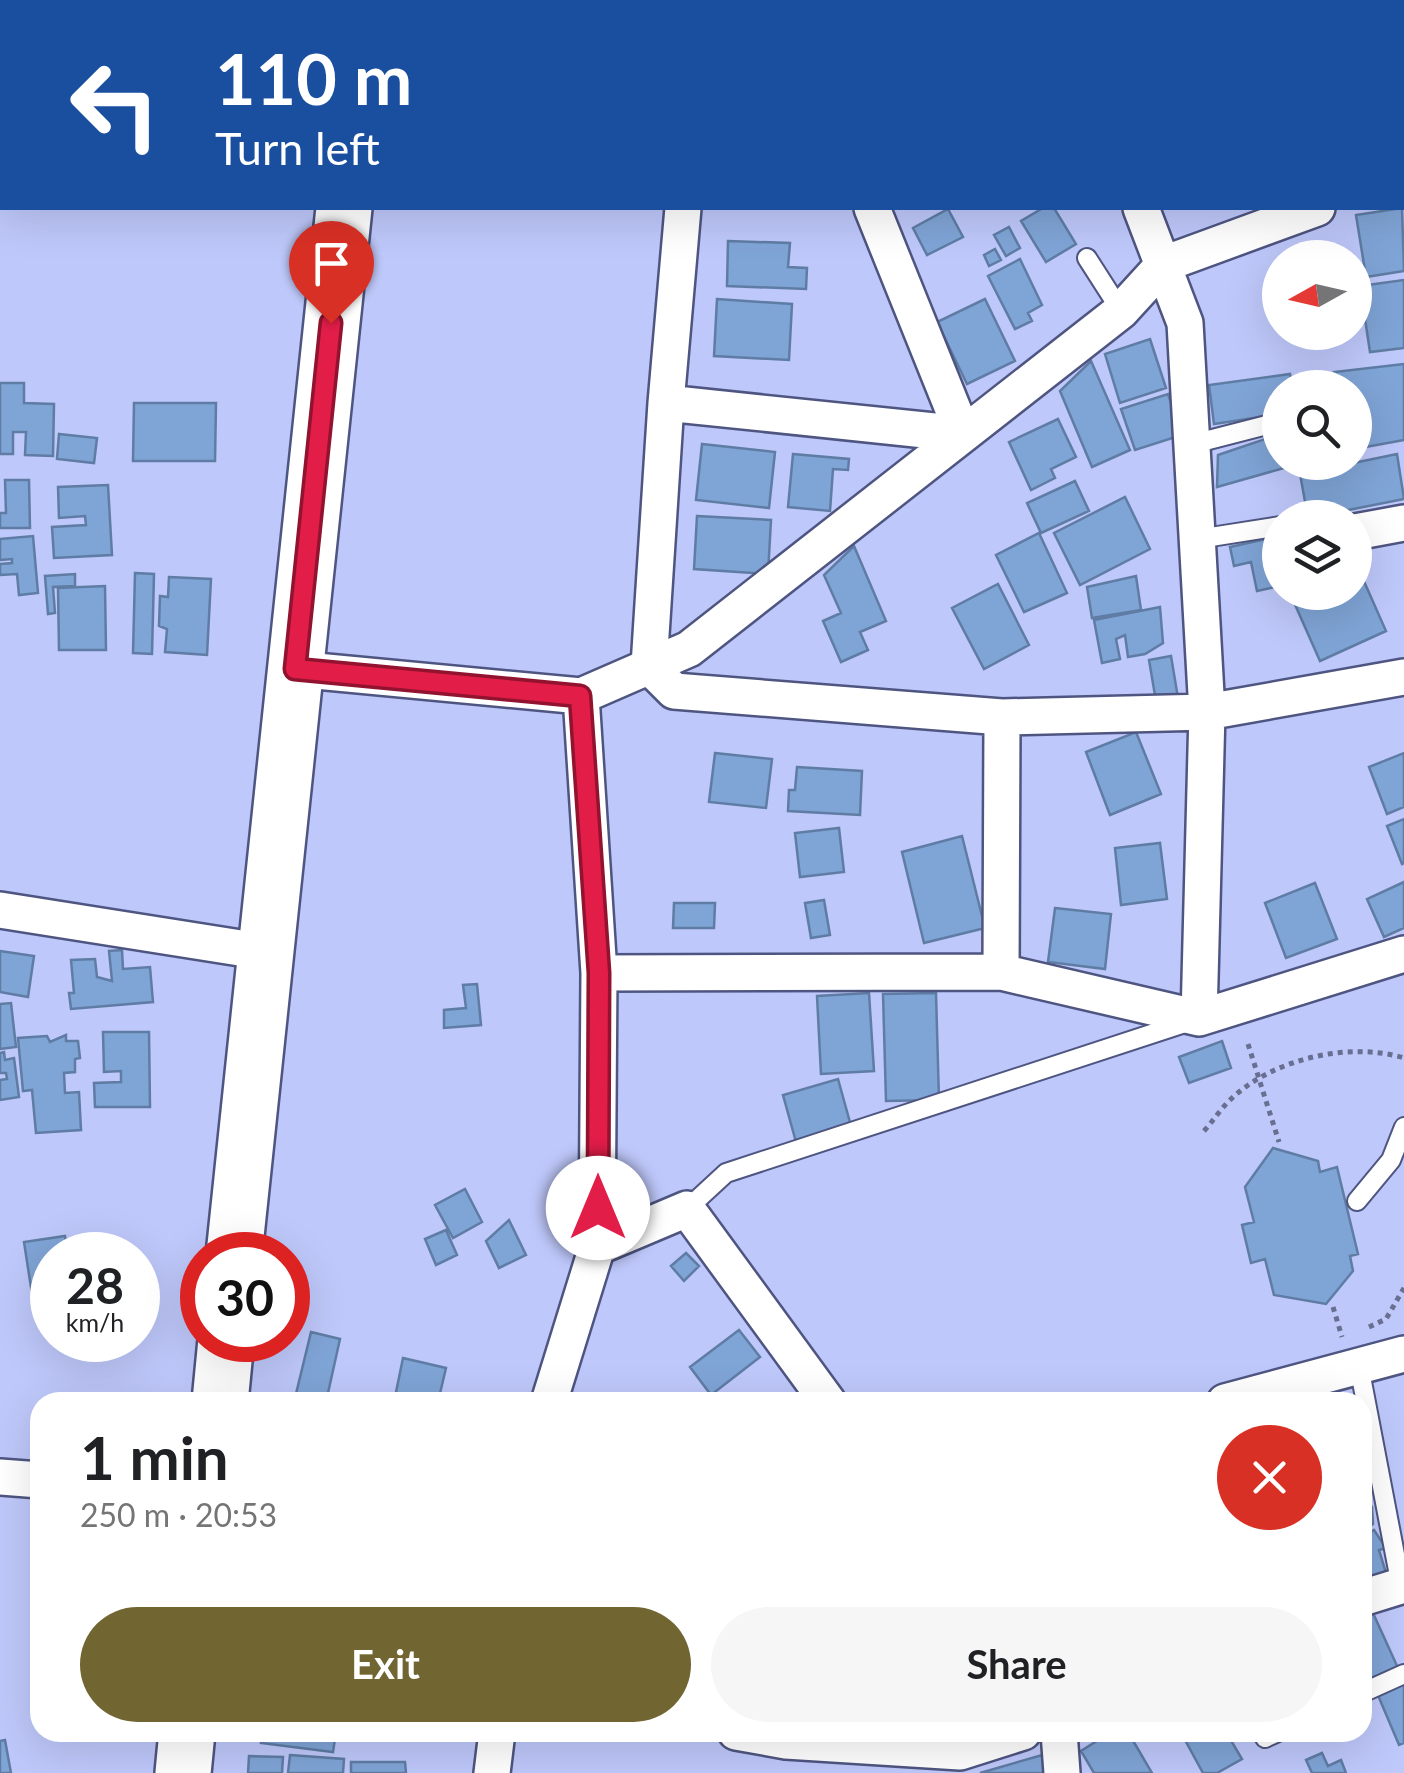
<!DOCTYPE html>
<html lang="en">
<head>
<meta charset="utf-8">
<style>
	:root { --surface:#fff; --page:#f6f6f6; --text:#202124; --muted:#757577; --accent:#716532 }
	body { margin:0; font-family:Lato,sans-serif; background:var(--page); color:var(--text); height:100vh; display:flex; flex-direction:column; font-size:38px; white-space:nowrap }
	* { box-sizing:border-box; margin:0 }
	p { font-size:32px; color:var(--muted) }
	.icon { flex:none; width:55px; height:55px; fill:none; stroke:currentColor; stroke-width:2; stroke-linecap:round; stroke-linejoin:round }
	.map { position:relative; flex:1; overflow:hidden }
	.side { position:absolute; left:30px; top:1392px; width:1342px; height:350px; display:flex; flex-direction:column; background:var(--surface); border-radius:30px; box-shadow:0 10px 40px #0002 }
	.side>* { flex:none }
	.hud { position:absolute; left:0px; top:0px; width:1405px; height:210px; box-shadow:0 10px 40px #0002; background:#1a4fa0; color:#fff; overflow:hidden }
	.needle { width:65px; rotate:262deg }
	.buttons { position:absolute; left:1262px; top:240px; display:grid; gap:20px }
	.buttons a { display:grid; place-items:center; width:110px; height:110px; border-radius:50%; background:var(--surface); box-shadow:0 10px 40px #0002; font-size:50px }
	.speed { position:absolute; left:30px; top:1232px; display:flex; gap:20px; font-size:50px; font-weight:700; text-align:center }
	.speed>* { display:grid; place-content:center; width:130px; height:130px; border-radius:50%; background:var(--surface); box-shadow:0 10px 40px #0002; line-height:1 }
	.speed small { font-size:25px; font-weight:400 }
	.speed .limit { border:15px solid #d22; background:#fff; color:#111 }
	.pin { position:absolute; display:grid; place-items:center; width:85px; height:85px; color:#fff; margin:-102px -42px; border-radius:50% 50% 50% 0; rotate:-45deg; box-shadow:0 0 10px #0007 }
	.pin .icon { rotate:45deg }
	.me { position:absolute; width:110px; margin:-55px; rotate:0deg; stroke-linejoin:round; filter:drop-shadow(0 0 8px #0008) }
	.turn { display:flex; align-items:center; gap:35px; height:210px; padding:0 50px; font-size:45px }
	.turn .icon { width:130px; height:130px; stroke-width:2.5 }
	.turn b { display:block; font-size:70px; line-height:85px }
	.round { display:grid; place-items:center; flex:none; width:105px; height:105px; border-radius:52px; background:var(--page) }
	.summary { display:flex; align-items:center; justify-content:space-between; height:170px; padding:0 50px }
	h1 { font-size:60px; font-weight:700; line-height:75px }
	.primary-button { display:flex; gap:20px; margin-top:auto; padding:20px 50px }
	.primary-button a { flex:1; height:115px; border-radius:60px; background:var(--accent); color:#fff; font-size:40px; font-weight:700; line-height:115px; text-align:center }
	.primary-button a+a { background:var(--page); color:var(--text) }
	.map>svg:first-child { display:block }
</style>
</head>
<body>
<div class="map">
<svg width="1404" height="1773" viewBox="0 0 1404 1773">
	<rect width="100%" height="100%" fill="#bec8fa"/>
	<path fill="#7fa4d6" stroke="#5f7ca4" stroke-width="2.5" d="M946,0H1015L1017,2H948Z
		M1043,208H1054L1076,244L1046,262L1021,221Z
		M1402,208L1404,271L1366,277L1356,215Z
		M948,209L963,237L927,255L913,228Z
		M1009,227L1020,248L1006,256L994,235Z
		M728,241L790,243L788,267L807,268L806,289L727,286Z
		M995,249L1001,260L989,266L984,255Z
		M1020,259L1042,305L1028,313L1032,321L1015,329L988,276Z
		M1404,280V348L1370,352L1360,286Z
		M717,299L792,304L789,360L714,356Z
		M985,299L1015,361L967,384L937,322Z
		M1150,339L1166,388L1120,403L1105,354Z
		M1091,361L1130,450L1092,467L1060,391Z
		M1404,364V440L1355,449V388H1336L1334,372Z
		M1290,374L1292,388H1280V414L1214,424L1209,385Z
		M0,383H24V403L54,404L53,456L25,455L26,432H13V454H0Z
		M1168,394L1182,435L1135,450L1121,409Z
		M134,403H216L215,461H133Z
		M1058,419L1076,457L1051,469L1055,478L1031,490L1009,442Z
		M59,434L97,438L94,463L57,459Z
		M1280,434V462H1305L1217,487L1218,455Z
		M702,444L775,452L769,508L696,500Z
		M793,454L849,459L848,470L833,469L830,511L788,507Z
		M1397,454L1404,499L1308,518L1300,474Z
		M5,480H29L30,528H0V513H6Z
		M1075,481L1089,511L1041,533L1027,503Z
		M108,485L112,555L54,558L52,527L86,525L85,516L59,518L58,487Z
		M1125,497L1150,549L1080,585L1054,533Z
		M697,516L771,520L768,574L694,569Z
		M1039,533L1067,593L1024,612L996,555Z
		M33,536L38,593L19,595L17,574L0,575V564L12,563V559L0,560V539Z
		M1280,536V586L1257,591L1251,562L1234,566L1230,547Z
		M854,546L886,621L860,632L868,650L841,662L823,621L841,613L824,575Z
		M1359,570L1386,631L1320,661L1293,600L1310,592H1355V572Z
		M135,573L154,574L152,654L133,653Z
		M75,574V586L53,587L55,613L48,614L45,576Z
		M1136,576L1141,610L1092,618L1087,587Z
		M169,577L211,579L207,655L165,652L167,629L159,626L160,596L168,597Z
		M998,584L1029,645L984,669L952,608Z
		M105,586L106,650H59L58,588Z
		M1160,607L1163,643L1145,654L1128,657L1125,635L1116,639L1120,659L1102,663L1094,620Z
		M1171,656L1179,704L1157,707L1149,660Z
		M1136,732L1161,794L1110,815L1086,752Z
		M715,753L772,759L766,808L709,802Z
		M1404,753V807L1387,814L1369,767Z
		M797,767L862,771L860,815L788,811L789,790H795Z
		M1404,819V863L1402,864L1387,826Z
		M839,828L844,872L800,877L795,833Z
		M962,836L985,928L924,943L902,852Z
		M1160,843L1167,899L1121,905L1115,848Z
		M1404,882V928L1384,937L1367,899Z
		M1315,883L1337,939L1286,958L1265,903Z
		M824,900L830,935L811,938L805,903Z
		M674,903H715L714,928H673Z
		M1055,908L1111,914L1105,969L1048,962Z
		M122,950L123,969L150,967L153,1002L71,1009L69,993H74L71,960L95,959L97,977L112,981L109,951Z
		M0,951L34,956L28,997L0,992Z
		M477,984L481,1025L444,1028V1010L466,1008L463,985Z
		M869,993L874,1071L821,1074L817,996Z
		M936,993L939,1100L886,1101L883,994Z
		M11,1003L16,1047L0,1049V1004Z
		M103,1032H149L150,1107H95L94,1083L121,1082V1071L104,1072Z
		M66,1035V1041H78L80,1058L75,1059V1072L64,1073L65,1093L79,1092L81,1130L36,1133L32,1090L23,1091L18,1038L47,1036L50,1042Z
		M1222,1041L1231,1068L1189,1083L1179,1057Z
		M4,1052L5,1060L14,1058L19,1097L0,1100V1080L7,1079L6,1073H0V1053Z
		M838,1079L851,1126L796,1142L783,1095Z
		M1273,1148L1318,1161L1320,1172L1337,1167L1358,1254L1350,1256L1353,1271L1326,1304L1274,1295L1265,1259L1251,1263L1242,1225L1254,1222L1245,1187Z
		M465,1189L482,1222L453,1238L435,1205Z
		M509,1220L526,1255L499,1268L486,1241Z
		M446,1230L457,1255L436,1265L425,1239Z
		M65,1236L68,1255H52V1304L34,1307L24,1242Z
		M686,1253L699,1266L684,1281L671,1266Z
		M739,1330L760,1357L711,1395L690,1367Z
		M311,1332L340,1339L326,1402H294Z
		M403,1358L446,1368L438,1402H394Z
		M1362,1494L1372,1507L1373,1524L1362,1533Z
		M1374,1530L1386,1548L1379,1550L1386,1573L1362,1581V1537Z
		M1373,1613L1398,1668L1370,1680L1362,1664V1617Z
		M1404,1682V1743L1399,1745L1377,1693Z
		M263,1732H336L333,1752L261,1743Z
		M1111,1732H1128L1152,1773H1094L1081,1751Z
		M1197,1732H1226L1242,1759L1217,1773H1203L1185,1740Z
		M5,1740L11,1773H0V1741Z
		M1322,1753L1328,1766L1341,1760L1346,1773H1312L1306,1760Z
		M290,1755L344,1759L343,1773H288Z
		M1042,1755L1047,1773H980Z
		M249,1756L283,1757L282,1773H248Z
		M351,1762H405L406,1773H351Z"/>
	<g fill="none" stroke-linecap="round" stroke-linejoin="round">
		<g stroke="#4e5580" stroke-width="22">
			<path id="service" d="M1300,0L1301,2
				M1147,2L1153,0
				M1087,258L1121,311
				M1193,444L1271,424
				M1198,539L1280,526
				M1357,1201L1391,1160L1404,1127
				M687,1209L726,1173L1188,1022
				M1359,1366L1401,1586
				M1362,1693L1404,1674
				M1262,1732L1265,1738L1278,1732"/>
		</g>
		<g stroke="#4e5580" stroke-width="40">
			<path id="minor" d="M1056,0L1057,2
				M87,2V0
				M496,2L502,0
				M711,2V0
				M1374,2L1380,0
				M0,162L2,161
				M1402,184H1404
				M683,208L666,403L649,666L674,691L1002,717L1207,712L1404,677
				M1141,208L1185,323L1207,712L1199,1018
				M666,403L963,434L872,208
				M1355,532L1404,523
				M295,669L581,696L689,649L1121,311L1164,264L1317,208
				M581,696L599,973L1001,972L1199,1018L1404,954
				M0,910L265,952
				M1001,972L1002,717
				M597,1247L687,1209L828,1402
				M549,1402L597,1247L599,973
				M1225,1402L1404,1354
				M0,1477L40,1480
				M1362,1598L1404,1585
				M736,1732L786,1741L960,1752L1023,1732
				M1059,1732L1062,1773
				M492,1773L497,1732"/>
		</g>
		<g stroke="#4e5580" stroke-width="60">
			<path id="primary" d="M365,2L366,0
				M234,1255L344,208
				M220,1402L226,1340
				M183,1773L187,1732"/>
		</g>
		<path stroke="#696f91" stroke-width="5" stroke-dasharray="5 5" stroke-linecap="butt" d="M1248,1044L1279,1142
			M1204,1131C1213,1121 1220,1110 1229,1101C1271,1059 1349,1041 1404,1058
			M1333,1307L1342,1337
			M1369,1327L1386,1319L1404,1288"/>
		<use href="#service" stroke="#fff" stroke-width="18"/>
		<use href="#minor" stroke="#fff" stroke-width="35"/>
		<use href="#primary" stroke="#fff" stroke-width="55"/>
	</g>
	<g fill="none" stroke-linecap="round" stroke-linejoin="round">
		<g stroke="#92132f" stroke-width="25">
			<path id="route" d="M331,323L295,669L580,696L599,973L598,1208"/>
		</g>
		<use href="#route" stroke="#e11d48" stroke-width="18"/>
	</g>
</svg>
<div class="buttons">
<a><svg class="needle" viewBox="-14 -14 28 28"><path d="M0-13l5 13h-10z" fill="#e53935"/><path d="M0 13l5-13h-10z" fill="#757577"/></svg></a>
<a><svg class="icon" aria-label="search" viewBox="0 0 24 24"><circle cx="10" cy="10" r="6"/><path d="M15 15l6 6"/></svg></a>
<a><svg class="icon" aria-label="layers" viewBox="0 0 24 24"><path d="M12 4l9 5-9 5-9-5zM3 14l9 5 9-5"/></svg></a>
</div>
<div class="speed"><div>28<small>km/h</small></div><div class="limit">30</div></div>
<div class="pin" style="left:331px;top:323px;background:#d93025"><svg class="icon" aria-label="arrive" viewBox="0 0 24 24"><path d="M6 21V4h12l-3 4 3 4H6"/></svg></div>
<svg class="me" style="left:598px;top:1208px" viewBox="-20 -20 40 40"><circle r="19" fill="#fff"/><path d="M0-13L10 11 0 6-10 11z" fill="#e11d48"/></svg>
<div class="hud">
<div class="turn"><svg class="icon" aria-label="left" viewBox="0 0 24 24"><path d="M17 20v-9H6M10 6l-5 5 5 5"/></svg><div><b>110 m</b>Turn left</div></div>
</div>
<section class="side">
<div class="summary"><div><h1>1 min</h1><p>250 m · 20:53</p></div><a class="round" style="background:#d93025;color:#fff"><svg class="icon" aria-label="close" viewBox="0 0 24 24"><path d="M6 6l12 12M18 6L6 18"/></svg></a></div>
<div class="primary-button"><a>Exit</a><a>Share</a></div>
</section>
</div>
</body>
</html>
